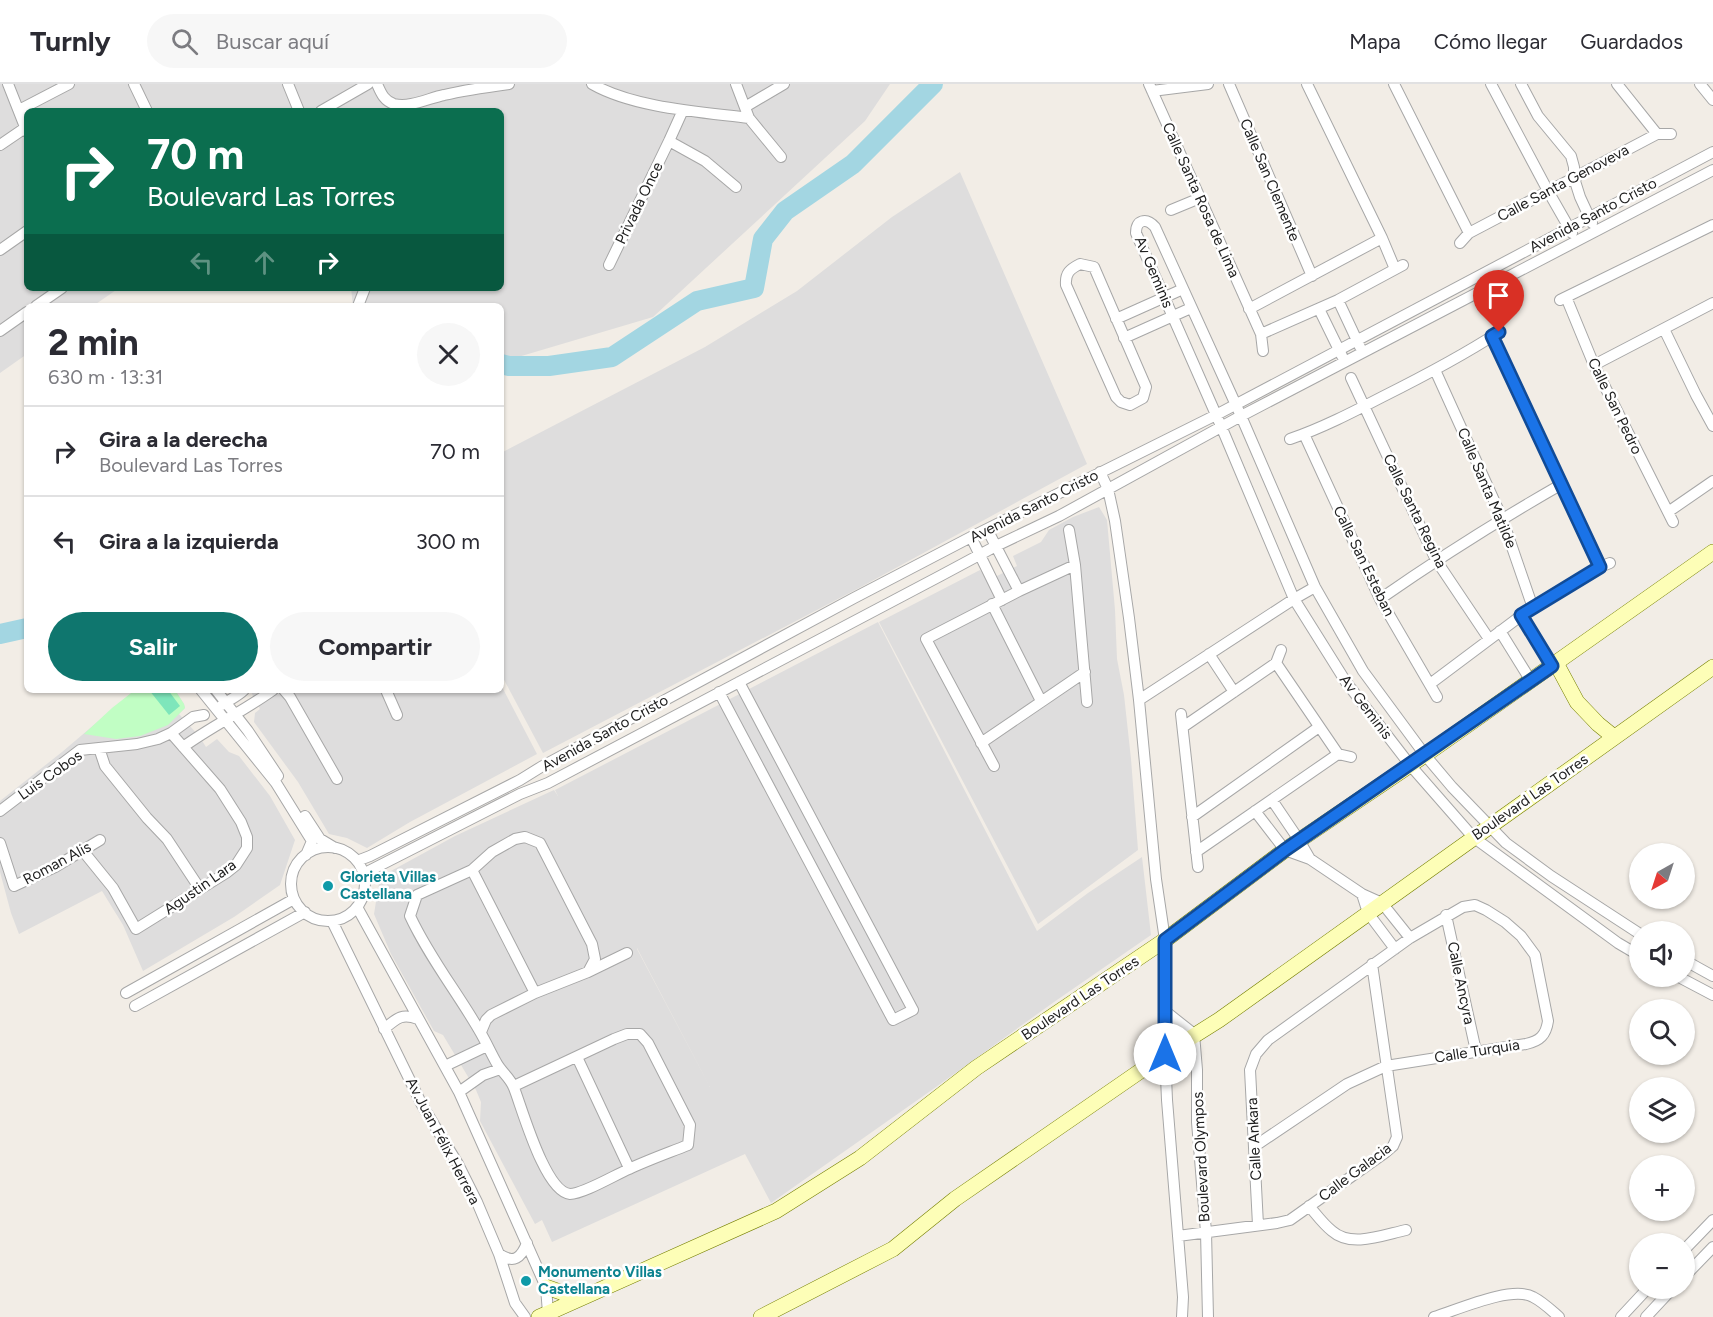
<!DOCTYPE html>
<html lang="es">
<head>
<meta charset="utf-8">
<style>
	:root { --surface:#fff; --page:#f7f7f7; --text:#2b2b33; --muted:#7c7c81; --line:#e1e1e2; --accent:#0f766e }
	body { margin:0; font-family:Figtree,sans-serif; background:var(--page); color:var(--text); height:100vh; display:flex; flex-direction:column; font-size:22px; white-space:nowrap }
	* { box-sizing:border-box; margin:0 }
	p { font-size:20px; color:var(--muted) }
	.icon { flex:none; width:33px; height:33px; fill:none; stroke:currentColor; stroke-width:2; stroke-linecap:round; stroke-linejoin:round }
	.map { position:relative; flex:1; overflow:hidden }
	.side { position:absolute; left:24px; top:219px; width:480px; height:390px; display:flex; flex-direction:column; background:var(--surface); border-radius:9px; box-shadow:0 2px 4px #0004 }
	.side>* { flex:none }
	.guide { position:absolute; left:24px; top:24px; width:480px; height:183px; border-radius:9px; box-shadow:0 2px 4px #0004; background:#0b6e4f; color:#fff; overflow:hidden }
	.needle { width:39px; rotate:219deg }
	.controls { position:absolute; left:1629px; top:759px; display:grid; gap:12px }
	.controls a { display:grid; place-items:center; width:66px; height:66px; border-radius:50%; background:var(--surface); box-shadow:0 2px 4px #0004; font-size:30px }
	.pin { position:absolute; display:grid; place-items:center; width:51px; height:51px; color:#fff; margin:-62px -26px; border-radius:50% 50% 50% 0; rotate:-45deg; box-shadow:0 0 6px #0007 }
	.pin .icon { rotate:45deg }
	.me { position:absolute; width:66px; margin:-33px; rotate:0deg; stroke-linejoin:round; filter:drop-shadow(0 0 4px #0008) }
	.turn { display:flex; align-items:center; gap:21px; height:126px; padding:0 24px; font-size:27px }
	.turn .icon { width:78px; height:78px; stroke-width:2.5 }
	.turn b { display:block; font-size:42px; line-height:51px }
	.lanes { display:flex; align-items:center; height:57px; padding:0 24px; background:#0003; justify-content:center; gap:30px; direction:ltr }
	.lanes .off { opacity:.35 }
	.round { display:grid; place-items:center; flex:none; width:63px; height:63px; border-radius:32px; background:var(--page) }
	.headline { display:flex; align-items:center; justify-content:space-between; height:102px; padding:0 24px }
	h1 { font-size:36px; font-weight:700; line-height:45px }
	.action { display:flex; gap:12px; margin-top:auto; padding:12px 24px }
	.action a { flex:1; height:69px; border-radius:36px; background:var(--accent); color:#fff; font-size:24px; font-weight:700; line-height:69px; text-align:center }
	.action a+a { background:var(--page); color:var(--text) }
	ul { padding:0; list-style:none }
	li { display:flex; align-items:center; gap:18px; height:90px; padding:0 24px; border-top:2px solid var(--line) }
	li div { flex:1 }
	li b { display:block; font-size:22px }
	li em { font-style:normal }
	header { display:flex; align-items:center; gap:36px; box-sizing:border-box; height:84px; padding:0 30px; background:var(--surface); border-bottom:2px solid var(--line) }
	header strong { font-size:28px }
	nav { display:flex; gap:33px; margin-inline-start:auto; font-size:21px }
	.search { width:420px; height:54px; background:var(--page); display:flex; align-items:center; gap:15px; box-sizing:border-box; padding:0 21px; border-radius:33px; color:var(--muted); font-size:22px }
	.map>svg:first-child { display:block }
</style>
</head>
<body>
<header>
<strong>Turnly</strong>
<div class="search"><svg class="icon" aria-label="search" viewBox="0 0 24 24"><circle cx="10" cy="10" r="6"/><path d="M15 15l6 6"/></svg>Buscar aquí</div>
<nav><a>Mapa</a><a>Cómo llegar</a><a>Guardados</a></nav>
</header>
<div class="map">
<svg width="1713" height="1233" viewBox="0 0 1713 1233">
	<rect width="100%" height="100%" fill="#f2ede6"/>
	<path fill="#dedddd" fill-rule="evenodd" d="M0,0H890L865,37L653,233L501,278V222H353L351,204H501V27H27V204H119L93,222H27V270L0,289Z
		M960,88L1087,380L859,504L543,669L501,590V369L705,263L797,207L892,133Z
		M1099,423L1107,436L1115,526L1117,575L1124,611L1131,675L1138,766L1038,840L879,538L980,486L987,497L1017,482L1013,472L1041,458L1049,446L1073,433Z
		M878,538L1037,847L1088,809L1142,773L1151,851L1054,918L936,1003L771,1119L745,1070L552,1158L542,1136L535,1140L480,1037L481,1018L476,1006L443,951L434,947L391,870L374,830L380,793L455,752L554,706L558,712L555,706ZM637,864L710,1003L637,865Z
		M501,601L537,670L410,738L367,764L347,754L329,750L298,698L254,638L255,629L260,625L250,606H501Z
		M135,606H175L184,620L185,624L179,630L199,652L206,663L217,655L229,668L239,672L270,712L295,756L280,801L234,833L143,887L123,841L102,807L19,850L11,829L0,788V717L62,668Z"/>
	<path fill="#c1fec4" d="M135,606H175L184,620L185,624L168,641L140,652L116,655L84,650L112,624Z"/>
	<path fill="#7ee6bb" d="M149,606H168L180,622L169,631Z"/>
	<g fill="none" stroke-linecap="round" stroke-linejoin="round">
		<path stroke="#a3d6e2" stroke-width="20" d="M501,280L509,282H549L612,273L697,217L754,204L763,155L785,127L853,80L933,0
			M0,550L27,544"/>
		<g stroke="#a7a7a7" stroke-width="12">
			<path id="street" d="M8,0L27,48
				M134,0L147,27
				M288,0L299,27
				M377,0C381,9 384,17 394,20C410,24 429,14 444,11C465,6 487,3 509,0
				M592,0C634,24 701,28 749,34
				M736,0L749,34L781,73
				M1149,0L1261,250L1263,267
				M1229,0L1312,192
				M1307,0L1382,154L1395,185
				M1394,0L1469,149
				M1491,0L1548,107L1572,149
				M1521,0L1538,32L1571,72L1574,83V94L1580,113L1592,139
				M1617,0L1657,50
				M1700,0L1713,16
				M1152,7L1208,0
				M745,23L784,0
				M19,26L69,0
				M321,27L368,0
				M669,57L705,77L736,103
				M0,61L25,44
				M1171,126L1200,114
				M1460,159L1469,149L1657,50H1671
				M0,166L27,147
				M1080,180L1094,183L1146,303L1143,314L1130,321L1121,318L1116,313L1066,201C1065,189 1070,185 1080,180Z
				M609,181L669,57L683,26
				M1566,213L1594,281L1673,438
				M1338,216L1360,263
				M1560,216L1713,141
				M36,222L62,204
				M358,222L365,204
				M1249,225L1382,154
				M1319,225L1342,272
				M1116,235L1183,205
				M1664,245L1696,311L1713,342
				M0,247L27,228
				M1261,250L1338,216L1403,181
				M1492,252L1600,483
				M1124,254L1191,224
				M1594,281L1713,219
				M1435,286L1502,434L1533,524
				M1351,294L1436,476L1489,555
				M1304,350L1380,515L1437,613
				M1290,355C1322,344 1353,328 1382,313C1422,293 1462,272 1499,248
				M1100,388L1108,405L1115,437L1129,534L1139,616L1156,795L1165,856V970L1167,1016L1183,1213L1182,1233
				M1668,428L1713,397
				M987,445L1019,507
				M1069,446L1075,481L1087,618
				M971,453L1002,516
				M1380,515C1439,474 1499,436 1562,400
				M992,520L1041,617
				M1522,531L1552,582
				M1500,547L1531,597
				M1209,570L1234,608
				M1276,579L1338,670
				M1430,600L1522,531L1600,483L1610,479
				M201,606L276,699L312,757L306,771
				M216,606L248,647L278,692
				M284,606L290,613L337,695
				M386,606L397,631
				M719,608L893,936L913,926L739,598
				M1139,616L1294,515L1315,503
				M222,621C229,616 238,612 244,606
				M1181,630L1198,783
				M1183,643L1276,579L1281,566
				M981,659L1085,588
				M183,663C212,642 244,627 273,606
				M99,664L105,682L147,734L167,755L200,805
				M994,682L926,555L1019,507L1075,481
				M1272,716L1299,756L1310,775
				M0,727L80,666L137,660L158,655L171,649L193,633L204,631
				M1255,727L1285,766L1310,775L1362,810L1382,819L1410,854
				M305,732L320,755L335,764
				M1192,733L1319,643
				M0,759L14,802L55,783L100,756
				M291 800a37 37 0 1 1 74 0a37 37 0 1 1-74 0Z
				M83,767L113,804L136,845L226,789L236,781L247,764V753L241,738L220,705L171,649
				M1196,768L1338,670L1351,673
				M357,777L370,772L520,696L541,683L854,514L971,453L1216,331L1713,68
				M472,786L535,909
				M363,790L520,710L548,699L942,491L996,462L1059,432L1241,332L1713,86
				M1362,810L1368,829L1395,865
				M357,823L459,1008L546,1203L548,1229
				M1446,831L1476,967
				M332,837L422,1021L458,1080L477,1118L499,1170L515,1219L525,1233
				M1640,850L1551,792L1506,759L1452,703L1425,671L1363,587L1315,503L1241,332L1155,143C1146,133 1136,136 1136,149L1221,342L1294,515L1346,598L1410,681L1473,753L1618,859L1640,872
				M1684,876L1713,892
				M588,888L627,869
				M1677,892L1713,911
				M126,909L294,815
				M135,922L305,828
				M1165,927L1194,950L1197,986V1038L1206,1148L1208,1233
				M384,945C397,934 402,929 418,935
				M481,948L486,936L491,931L535,909L588,888L595,875L592,860L540,759L525,753L515,755L492,768L472,786L417,811L410,832C429,873 457,908 479,946C485,956 490,967 496,978C501,988 510,993 514,1004C522,1024 545,1108 570,1110C583,1110 615,1091 629,1085C648,1076 668,1069 688,1061L690,1041L648,959L640,950H627L614,955L514,1002
				M577,973L629,1084
				M445,982L487,962
				M459,1008L483,991L500,985
				M1255,1062L1347,1000L1386,982L1526,960C1540,957 1546,951 1548,937L1535,871L1521,852L1505,838L1486,826L1475,821L1463,823L1410,854L1268,956L1256,970L1250,986L1258,1141
				M1309,1122C1316,1130 1323,1140 1332,1147C1351,1164 1383,1151 1406,1146
				M1178,1152L1277,1139L1290,1136L1386,1068L1393,1062L1397,1053L1372,880
				M1684,1166L1713,1136
				M499,1170C514,1180 521,1174 527,1159
				M1684,1193L1713,1163
				M1434,1233C1457,1226 1512,1201 1533,1213C1543,1218 1551,1226 1559,1233
				M1621,1233L1648,1204
				M1646,1233L1673,1204"/>
		</g>
		<g stroke="#757f00" stroke-width="16">
			<path id="secondary" d="M1556,579L1577,618L1598,640L1614,653
				M546,1203L569,1211L584,1213L776,1127L860,1074L976,984L1165,856L1285,766L1425,671L1713,468
				M539,1233L584,1213
				M761,1233L893,1165L955,1115L1165,970L1219,936L1713,583"/>
		</g>
		<use href="#street" stroke="#fff" stroke-width="10"/>
		<use href="#secondary" stroke="#fdfeb7" stroke-width="15"/>
	</g>
	<g fill="none" stroke-linecap="round" stroke-linejoin="round">
		<g stroke="#114b97" stroke-width="15">
			<path id="route" d="M1165,970V856L1285,766L1552,582L1521,531L1600,483L1492,252L1499,248"/>
		</g>
		<use href="#route" stroke="#1a73e8" stroke-width="10"/>
	</g>
	<g fill="#0f9aa8" stroke="#fff" stroke-width="2">
		<circle cx="328" cy="802" r="6"/>
		<circle cx="526" cy="1197" r="6"/>
	</g>
	<g text-anchor="middle" dominant-baseline="central" stroke-width="5" stroke-linejoin="round" paint-order="stroke">
		<g font-size="15" fill="#202020" stroke="#fff">
			<text transform="translate(1270 96) rotate(67)">Calle San Clemente</text>
			<text transform="translate(1563 99) rotate(-28)">Calle Santa Genoveva</text>
			<text transform="translate(1201 116) rotate(66)">Calle Santa Rosa de Lima</text>
			<text transform="translate(639 119) rotate(-64)">Privada Once</text>
			<text transform="translate(1593 131) rotate(-28)">Avenida Santo Cristo</text>
			<text transform="translate(1154 188) rotate(67)">Av Geminis</text>
			<text transform="translate(1615 322) rotate(64)">Calle San Pedro</text>
			<text transform="translate(1487 404) rotate(67)">Calle Santa Matilde</text>
			<text transform="translate(1034 422) rotate(-27)">Avenida Santo Cristo</text>
			<text transform="translate(1415 427) rotate(64)">Calle Santa Regina</text>
			<text transform="translate(1364 477) rotate(64)">Calle San Esteban</text>
			<text transform="translate(1366 623) rotate(53)">Av Geminis</text>
			<text transform="translate(605 649) rotate(-29)">Avenida Santo Cristo</text>
			<text transform="translate(50 691) rotate(-35)">Luis Cobos</text>
			<text transform="translate(1530 713) rotate(-35)">Boulevard Las Torres</text>
			<text transform="translate(57 779) rotate(-28)">Roman Alis</text>
			<text transform="translate(200 803) rotate(-35)">Agustin Lara</text>
			<text transform="translate(1461 899) rotate(78)">Calle Ancyra</text>
			<text transform="translate(1080 914) rotate(-34)">Boulevard Las Torres</text>
			<text transform="translate(1477 967) rotate(-9)">Calle Turquia</text>
			<text transform="translate(1254 1055) rotate(-93)">Calle Ankara</text>
			<text transform="translate(443 1057) rotate(62)">Av.Juan Félix Herrera</text>
			<text transform="translate(1201 1073) rotate(-93)">Boulevard Olympos</text>
			<text transform="translate(1355 1088) rotate(-37)">Calle Galacia</text>
		</g>
		<g font-size="15" font-weight="bold" fill="#0d838f" stroke="#fff" text-anchor="start">
			<text x="340" y="793">Glorieta Villas<tspan x="340" dy="17">Castellana</tspan></text>
			<text x="538" y="1188">Monumento Villas<tspan x="538" dy="17">Castellana</tspan></text>
		</g>
	</g>
</svg>
<div class="controls">
<a><svg class="needle" viewBox="-14 -14 28 28"><path d="M0-13l5 13h-10z" fill="#e53935"/><path d="M0 13l5-13h-10z" fill="#7c7c81"/></svg></a>
<a><svg class="icon" aria-label="sound" viewBox="0 0 24 24"><path d="M4 9h4l5-4v14l-5-4H4zM17 9q2 3 0 6"/></svg></a>
<a><svg class="icon" aria-label="search" viewBox="0 0 24 24"><circle cx="10" cy="10" r="6"/><path d="M15 15l6 6"/></svg></a>
<a><svg class="icon" aria-label="layers" viewBox="0 0 24 24"><path d="M12 4l9 5-9 5-9-5zM3 14l9 5 9-5"/></svg></a>
<a>+</a>
<a>−</a>
</div>
<div class="pin" style="left:1499px;top:248px;background:#d93025"><svg class="icon" aria-label="arrive" viewBox="0 0 24 24"><path d="M6 21V4h12l-3 4 3 4H6"/></svg></div>
<svg class="me" style="left:1165px;top:970px" viewBox="-20 -20 40 40"><circle r="19" fill="#fff"/><path d="M0-13L10 11 0 6-10 11z" fill="#1a73e8"/></svg>
<div class="guide">
<div class="turn"><svg class="icon" aria-label="right" viewBox="0 0 24 24"><path d="M7 20v-9h11M14 6l5 5-5 5"/></svg><div><b>70 m</b>Boulevard Las Torres</div></div>
<div class="lanes"><svg class="icon off" aria-label="left" viewBox="0 0 24 24"><path d="M17 20v-9H6M10 6l-5 5 5 5"/></svg><svg class="icon off" aria-label="ahead" viewBox="0 0 24 24"><path d="M12 20V5M6 11l6-6 6 6"/></svg><svg class="icon" aria-label="right" viewBox="0 0 24 24"><path d="M7 20v-9h11M14 6l5 5-5 5"/></svg></div>
</div>
<section class="side">
<div class="headline"><div><h1>2 min</h1><p>630 m · 13:31</p></div><a class="round"><svg class="icon" aria-label="close" viewBox="0 0 24 24"><path d="M6 6l12 12M18 6L6 18"/></svg></a></div>
<ul>
<li><svg class="icon" aria-label="right" viewBox="0 0 24 24"><path d="M7 20v-9h11M14 6l5 5-5 5"/></svg><div><b>Gira a la derecha</b><p>Boulevard Las Torres</p></div><em>70 m</em></li>
<li><svg class="icon" aria-label="left" viewBox="0 0 24 24"><path d="M17 20v-9H6M10 6l-5 5 5 5"/></svg><div><b>Gira a la izquierda</b></div><em>300 m</em></li>
</ul>
<div class="action"><a>Salir</a><a>Compartir</a></div>
</section>
</div>
</body>
</html>
